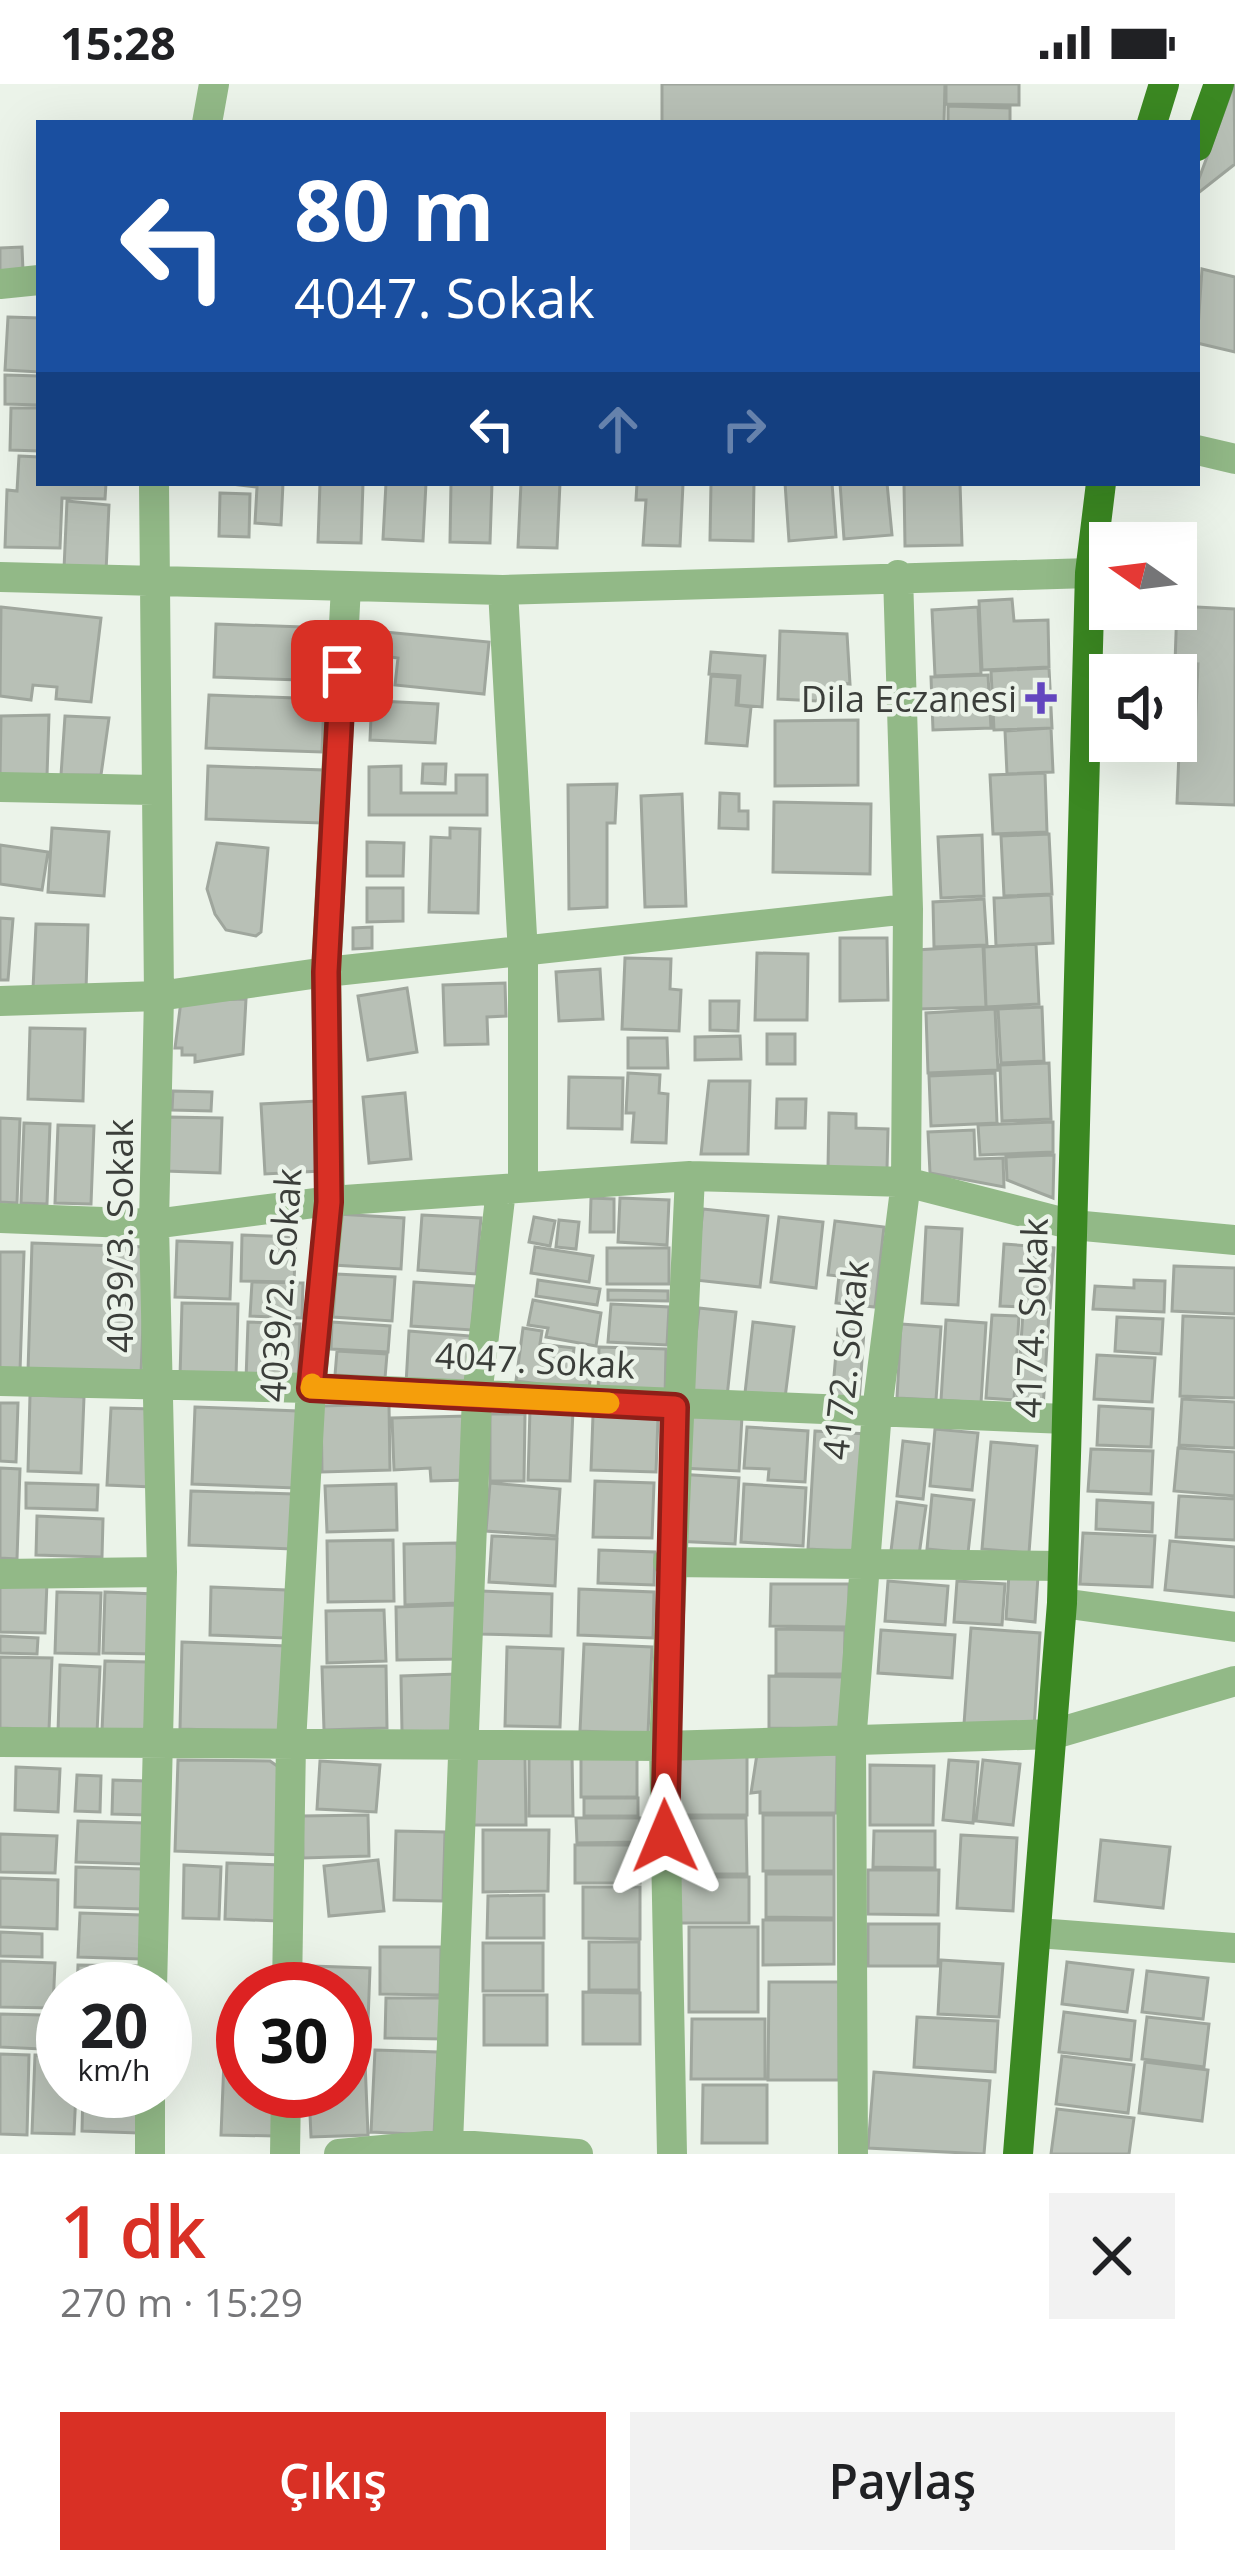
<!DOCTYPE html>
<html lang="tr">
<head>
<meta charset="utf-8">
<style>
	:root { --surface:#fff; --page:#f2f2f2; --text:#202124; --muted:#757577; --accent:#d93025 }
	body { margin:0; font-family:"Open Sans",sans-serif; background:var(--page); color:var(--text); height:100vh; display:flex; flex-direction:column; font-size:45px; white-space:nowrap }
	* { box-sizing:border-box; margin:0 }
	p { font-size:39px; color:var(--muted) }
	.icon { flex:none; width:66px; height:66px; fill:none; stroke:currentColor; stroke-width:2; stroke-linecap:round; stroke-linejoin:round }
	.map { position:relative; height:2070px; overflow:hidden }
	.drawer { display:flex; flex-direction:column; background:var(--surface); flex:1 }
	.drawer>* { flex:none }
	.guide { position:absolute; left:36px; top:36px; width:1164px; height:366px; border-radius:0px; box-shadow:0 12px 48px #0002; background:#1a4fa0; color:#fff; overflow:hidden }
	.needle { width:78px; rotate:284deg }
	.tools { position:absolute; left:1089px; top:438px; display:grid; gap:24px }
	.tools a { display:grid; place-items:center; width:108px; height:108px; border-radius:0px; background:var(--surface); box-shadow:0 12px 48px #0002; font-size:60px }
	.speed { position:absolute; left:36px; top:1878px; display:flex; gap:24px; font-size:60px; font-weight:700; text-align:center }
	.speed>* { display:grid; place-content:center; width:156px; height:156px; border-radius:50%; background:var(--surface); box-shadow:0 12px 48px #0002; line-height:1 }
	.speed small { font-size:30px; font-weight:400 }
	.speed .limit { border:18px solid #d22; background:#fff; color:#111 }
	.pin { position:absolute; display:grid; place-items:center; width:102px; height:102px; color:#fff; margin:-51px; border-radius:24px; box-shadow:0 6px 18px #0006 }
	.me { position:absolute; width:132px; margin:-66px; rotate:359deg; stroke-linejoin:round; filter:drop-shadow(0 0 9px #0008) }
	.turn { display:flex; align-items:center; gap:42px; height:252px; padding:0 60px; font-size:54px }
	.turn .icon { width:156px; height:156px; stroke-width:2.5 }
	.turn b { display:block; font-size:84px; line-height:102px }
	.lanes { display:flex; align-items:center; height:114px; padding:0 60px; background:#0003; justify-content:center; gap:60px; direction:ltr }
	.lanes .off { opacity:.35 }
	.round { display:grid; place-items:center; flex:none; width:126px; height:126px; border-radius:0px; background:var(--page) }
	.headline { display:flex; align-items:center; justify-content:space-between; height:204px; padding:0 60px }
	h1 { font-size:72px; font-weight:600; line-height:90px; color:var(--accent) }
	.primary-button { display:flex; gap:24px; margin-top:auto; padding:24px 60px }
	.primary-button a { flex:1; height:138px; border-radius:0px; background:var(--accent); color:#fff; font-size:48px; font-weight:600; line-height:138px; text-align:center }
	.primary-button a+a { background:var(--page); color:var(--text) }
	.status { display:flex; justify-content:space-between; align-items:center; height:84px; padding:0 60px; background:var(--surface); direction:ltr }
	.status svg { height:33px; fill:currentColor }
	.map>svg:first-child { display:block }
</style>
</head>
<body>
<div class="status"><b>15:28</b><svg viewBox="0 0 49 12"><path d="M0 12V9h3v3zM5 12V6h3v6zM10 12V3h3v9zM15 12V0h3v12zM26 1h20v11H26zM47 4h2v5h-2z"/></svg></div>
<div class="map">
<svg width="1235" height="2070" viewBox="0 0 1235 2070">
	<rect width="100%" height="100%" fill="#ebf3e9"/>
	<path fill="#b8c0b6" stroke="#9fa69d" stroke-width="3" d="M662,0H945L944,39H662Z
		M946,0H1019V21L946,20Z
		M1234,0L1235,80L1197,110V100Z
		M948,22L1010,24V39H948Z
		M22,163L23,187L0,188V164Z
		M1202,185L1235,193V268L1197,259Z
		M8,233L39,234V288L5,286Z
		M5,291L39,292V321L5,320Z
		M11,324H39V367L10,366Z
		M19,372L39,373V399H106L105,415L62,414L60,464L5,463L7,406L17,407Z
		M223,399H283L281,441L255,439L257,403Z
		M320,399H363L361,459L318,458Z
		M386,399H426L423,457L383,455Z
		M451,399H492L490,459L450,458Z
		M521,399H560L557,464L518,463Z
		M637,399H692L683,400L680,462L643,461L646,416H636Z
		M711,399H754L753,457L710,456Z
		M785,399H832L836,453L789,457Z
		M840,399H887L892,451L844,455Z
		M904,399H960L962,461L905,462Z
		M220,409L250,410L249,453L219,452Z
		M67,417L109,421L106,488L64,485Z
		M1012,515L1014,537L1048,536L1049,583L982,586L979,517Z
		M1177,522L1235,525V721L1177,719L1179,668L1194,669L1198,580L1175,579Z
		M1,523L101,534L91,618L56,615L57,603L33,601L31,616L0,612Z
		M978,523L981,590L935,592L932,526Z
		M216,540L331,544L330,597L214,593Z
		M780,547L847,550L850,600L839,599L838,618L778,615Z
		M385,548L489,558L484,610L395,601L398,574L383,572Z
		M711,568L765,572L762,623L738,621L740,592L709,590Z
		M1049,584L1052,644L994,646L991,587Z
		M988,591L991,644L933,646L931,593Z
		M711,592L738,594L736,621L751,623L747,662L706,659Z
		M209,611L324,615L322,668L206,664Z
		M359,616L438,620L435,659L370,656L371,633L358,632Z
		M49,631L47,692L0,691L1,632Z
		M65,632L109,634L101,691H61Z
		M858,636V701L775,702V637Z
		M1051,644L1053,688L1007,690L1005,647Z
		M423,680H446L445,700L422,699Z
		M208,682L324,686L322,739L206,735Z
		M401,682V709H456V691H487V731H369V683Z
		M1045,689L1047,748L993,750L990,691Z
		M617,700L615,739H607V823L569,825L568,701Z
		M720,709L739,710V727H748V745L719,744Z
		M682,710L686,822L645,823L641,712Z
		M774,718L871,720L870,790L773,788Z
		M52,744L109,748L104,812L48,808Z
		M450,744L480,745L478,829L429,828L431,753L450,754Z
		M1049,750L1052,810L1004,812L1001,752Z
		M982,751L984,812L941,814L938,753Z
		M367,758L404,759L403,792H367Z
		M217,759L268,764L261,848L256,852L226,846L215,830L207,805Z
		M0,761L48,768L42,806L0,800Z
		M367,804H403V837L367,838Z
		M1051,811L1053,859L996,862L994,814Z
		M984,815L987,861L934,863L933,818Z
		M0,834L13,835L8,896H0Z
		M36,840L88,841L86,906L33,905Z
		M372,843V864L353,865V844Z
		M840,854H887L888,916L840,917Z
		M1036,860L1039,920L986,923L984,863Z
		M983,862L986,923L918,925L916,866Z
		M757,869L808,870L807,936H755Z
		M625,874L671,875L670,905L681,906L679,947L622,945Z
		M600,885L603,935L559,937L556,888Z
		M505,899L506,932L487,933L488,960L445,961L443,901Z
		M407,904L417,968L368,976L358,912Z
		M246,915L243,970L195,978V971H182V964H175L181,917Z
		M710,917H739L738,947L710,946Z
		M1042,923L1044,977L1001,979L998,925Z
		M995,925L998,986L928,989L926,929Z
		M30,944L85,945L83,1017L28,1015Z
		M767,950H795V980H767Z
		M740,952L741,975L695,976V953Z
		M628,954H667L668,984H628Z
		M1049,979L1051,1035L1002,1037L1000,981Z
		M628,989L660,991L659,1009L668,1010L666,1059L632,1058L634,1029H626Z
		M995,989L997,1039L931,1042L929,992Z
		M569,993L623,994L622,1045L568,1044Z
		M709,997H750L748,1070H701Z
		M173,1007L212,1008L211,1027L172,1026Z
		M405,1009L411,1075L369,1079L363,1013Z
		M777,1015H806L805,1044H776Z
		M317,1017L321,1087L265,1090L261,1020Z
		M829,1029L856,1030V1044L888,1045L887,1085L828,1084Z
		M168,1033L222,1034L220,1089L166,1087Z
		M0,1034L20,1035L17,1119L0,1118Z
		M1053,1038V1068L980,1071L978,1041Z
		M24,1039L50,1040L47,1120L21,1119Z
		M58,1041L94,1042L91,1120L55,1119Z
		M974,1046L975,1075L1003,1074L1004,1103L930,1089L928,1048Z
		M1054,1071L1053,1114L1007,1096L1006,1073Z
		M591,1114L614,1115V1148H590Z
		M620,1114L669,1116L667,1161L618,1158Z
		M703,1125L768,1132L760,1203L695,1196Z
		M337,1130L404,1134L401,1185L333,1181Z
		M422,1131L481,1134L476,1190L418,1186Z
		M534,1133L555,1137L550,1162L529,1158Z
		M779,1133L823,1138L816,1204L771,1198Z
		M559,1136L579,1138L576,1165L556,1163Z
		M835,1137L884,1143L875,1223L836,1219L839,1192L828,1191Z
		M926,1143L962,1145L958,1221L922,1219Z
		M242,1151L296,1153L294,1198L241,1197Z
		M177,1157L232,1159L230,1215L175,1213Z
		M32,1159L146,1163L141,1290L28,1287Z
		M1004,1160L1054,1164L1050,1224L1000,1222Z
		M535,1163L593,1172L589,1198L531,1189Z
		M607,1164H669V1200H607Z
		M0,1168H24L20,1287L0,1286Z
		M1174,1182L1235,1184V1230L1172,1227Z
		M336,1190L395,1193L392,1237L333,1233Z
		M538,1196L600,1205L597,1221L536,1212Z
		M1134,1196L1165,1197L1164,1228L1093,1225L1095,1202L1134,1204Z
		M252,1198L303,1199L302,1234L250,1232Z
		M414,1198L475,1202L472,1246L411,1242Z
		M608,1206L668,1207V1217L608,1216Z
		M533,1216L601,1229L596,1262L546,1253L548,1244L528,1241Z
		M182,1219L238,1220L236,1294L180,1293Z
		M611,1220L669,1223L667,1261L608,1258Z
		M699,1224L736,1228L727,1313L690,1309Z
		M1023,1227L1049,1229L1043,1325L1017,1323Z
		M992,1231L1019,1232L1014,1316L986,1314Z
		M1183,1232L1235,1234V1314L1180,1312Z
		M1117,1233L1163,1235L1161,1270L1115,1267Z
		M946,1236L986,1239L981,1319L941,1316Z
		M248,1238L300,1240L298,1298L246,1296Z
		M332,1238L390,1242L388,1268L331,1265Z
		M753,1238L794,1243L785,1314L745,1309Z
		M901,1240L941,1243L936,1316L897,1314Z
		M523,1244L542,1247L540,1260L574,1264L572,1284L591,1287L589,1306L516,1297Z
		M838,1245L864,1247L859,1319L832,1316Z
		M409,1247L471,1252L467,1304L406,1300Z
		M599,1263L666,1265L665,1313L598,1312Z
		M337,1267L387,1270L385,1294L335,1291Z
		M1097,1271L1155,1274L1152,1318L1094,1315Z
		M30,1311L84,1313L81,1389L28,1387Z
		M1182,1315L1235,1318V1364L1179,1361Z
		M0,1319H18L16,1378L0,1377Z
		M389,1320L390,1386L322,1388L321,1322Z
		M1099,1322L1153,1325L1151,1363L1097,1361Z
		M195,1323L298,1327L296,1404L192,1400Z
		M111,1324L154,1325L152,1403L107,1401Z
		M530,1325L573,1326L570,1397L528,1396Z
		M684,1329L742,1332L739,1387L681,1384Z
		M490,1330H525L524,1397H490Z
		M593,1331L658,1334L656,1388L591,1386Z
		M467,1332L469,1396L431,1397L430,1384L394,1386L392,1334Z
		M747,1343L808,1347L805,1398L768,1396L769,1385L744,1384Z
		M935,1345L978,1349L972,1406L930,1402Z
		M815,1347L867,1350L860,1468L808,1465Z
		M903,1357L929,1360L923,1415L897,1412Z
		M991,1358L1037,1362L1029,1469L982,1465Z
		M1178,1364L1235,1368V1412L1174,1407Z
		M1091,1365L1153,1367L1151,1410L1088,1407Z
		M0,1384L20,1385L17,1475L0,1474Z
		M678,1390L739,1394L735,1460L674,1457Z
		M595,1397L654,1399L652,1454L593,1453Z
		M26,1399L98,1401L97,1426L26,1424Z
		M490,1399L560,1405L557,1452L486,1447Z
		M396,1400L397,1446L327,1448L325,1402Z
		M744,1400L806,1404L803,1462L741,1458Z
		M191,1407L294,1410L292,1465L189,1461Z
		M932,1411L974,1416L968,1469L927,1465Z
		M1179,1412L1235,1415V1456L1176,1453Z
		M1097,1416L1153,1419L1152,1448L1096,1445Z
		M897,1418L926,1422L919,1471L891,1467Z
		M37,1432L103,1435L102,1473L36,1471Z
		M1083,1449L1155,1452L1152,1503L1080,1500Z
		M492,1452L557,1455L555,1502L489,1498Z
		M393,1456L394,1517L328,1518L327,1457Z
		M1170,1457L1235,1463V1513L1165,1506Z
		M457,1459L459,1519L405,1521L404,1460Z
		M599,1466L655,1468L654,1501L598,1499Z
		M1009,1490L1038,1492L1035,1538L1006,1535Z
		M0,1497L47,1498L45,1549L0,1548Z
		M888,1497L948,1502L945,1541L885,1537Z
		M957,1497L1005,1500L1002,1541L954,1538Z
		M771,1500H849V1543L770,1542Z
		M211,1503L286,1506L285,1554L210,1551Z
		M579,1505L654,1508L653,1554L578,1551Z
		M481,1507L552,1510L551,1552L480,1550Z
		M57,1508L101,1509L99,1570L55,1569Z
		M105,1508L156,1510L154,1570L103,1569Z
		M458,1521L459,1575L397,1576L396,1523Z
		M384,1526L386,1577L327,1579L326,1527Z
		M971,1544L1040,1549L1034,1645L964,1640Z
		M776,1545L845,1546L844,1590H776Z
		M881,1546L955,1551L952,1594L878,1589Z
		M0,1552L38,1554L37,1570L0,1569Z
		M182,1558L287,1562L284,1648L180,1645Z
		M584,1560L652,1563L648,1650L580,1647Z
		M507,1563L563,1565L560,1643L505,1642Z
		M0,1573L52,1574L49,1646L0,1644Z
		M105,1577L148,1578L145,1648L102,1647Z
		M60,1581L100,1583L97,1649L58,1648Z
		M386,1582L387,1644L324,1646L322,1583Z
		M457,1590L459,1647L402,1648L401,1592Z
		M769,1592L844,1593V1645L769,1644Z
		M581,1664H637V1713H581Z
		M672,1668H747V1731H672Z
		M470,1670L525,1671L526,1741H470Z
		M529,1670H572L573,1732H529Z
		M757,1670H837L836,1729H760V1708L751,1709Z
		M178,1676L270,1677L283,1686V1771L175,1767Z
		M949,1676L978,1678L973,1739L943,1736Z
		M983,1676L1020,1680L1013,1741L976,1737Z
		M320,1677L380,1681L376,1728L317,1725Z
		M870,1681L934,1682L933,1741H870Z
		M16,1683L60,1685L58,1728L15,1726Z
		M77,1691L101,1692L100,1728L75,1727Z
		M113,1696L148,1697L147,1731L112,1730Z
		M584,1714H638V1732H584Z
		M368,1731L369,1772L303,1774L302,1732Z
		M763,1731H834V1787H763Z
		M576,1734H640V1758L577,1759Z
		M668,1734H746L747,1790H668Z
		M78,1737L144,1739L143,1780L76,1778Z
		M483,1746H549L548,1807L483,1808Z
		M396,1747L445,1748L443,1817L394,1816Z
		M874,1747H935V1784L873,1783Z
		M0,1750L57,1752L55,1789L0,1788Z
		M961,1751L1017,1754L1013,1827L957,1824Z
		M1101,1756L1170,1763L1163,1824L1095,1817Z
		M575,1761H640V1799H575Z
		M378,1776L384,1827L329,1832L324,1782Z
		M227,1779L281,1781L278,1837L225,1835Z
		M184,1781L221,1783L219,1835L183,1834Z
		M76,1783L143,1785L142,1825L75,1823Z
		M868,1786H939L938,1831L868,1830Z
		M766,1790H834V1834L766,1833Z
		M674,1793H749V1839H674Z
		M0,1794L58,1796L57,1845L0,1843Z
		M583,1803H640V1855L583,1854Z
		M544,1811V1854H487L488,1812Z
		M80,1829L141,1831L140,1875L78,1873Z
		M763,1836H834V1880L763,1881Z
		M868,1840H939L938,1882H868Z
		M689,1843H758V1928H689Z
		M0,1848L42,1850V1873L0,1872Z
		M589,1858H639V1906H589Z
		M483,1859H543V1907H483Z
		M380,1863H441L440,1911L380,1910Z
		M941,1876L1003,1880L999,1933L938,1930Z
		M0,1877L55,1879L53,1924L0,1923Z
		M1067,1878L1133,1886L1127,1928L1062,1920Z
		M78,1881L142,1882L141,1905H77Z
		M311,1882L370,1884L368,1938L345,1937V1905H310Z
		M1147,1887L1208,1894L1203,1935L1142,1928Z
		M769,1898H839V1996H768Z
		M583,1908L640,1909V1960H583Z
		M484,1911H547V1961H484Z
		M386,1914H445L444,1955L385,1954Z
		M1064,1928L1135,1937L1131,1976L1059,1968Z
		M0,1930L42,1931L41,1965L0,1963Z
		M917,1933L998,1937L995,1988L914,1983Z
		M1147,1933L1209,1940L1204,1983L1142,1975Z
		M692,1935H765V1995H691Z
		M345,1942H359V1969H345Z
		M375,1966L438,1968L434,2051L371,2048Z
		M0,1970L29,1971L27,2051L0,2050Z
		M35,1971L63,1972V2007H76L74,2050L32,2049Z
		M1062,1972L1134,1981L1128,2029L1056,2020Z
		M224,1976L243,1977V2007H277L276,2052L221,2051Z
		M365,1977L368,2051L311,2053L309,2007H345V1978Z
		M1145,1978L1208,1986L1202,2037L1139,2029Z
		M874,1988L990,1997L984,2070L868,2064Z
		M703,2001H767V2059H702Z
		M83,2007H139L138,2049L82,2047Z
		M1057,2025L1134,2034L1129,2070H1051Z"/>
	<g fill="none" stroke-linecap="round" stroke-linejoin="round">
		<path stroke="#92b987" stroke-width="30" d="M207,39L214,0
			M0,200L39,196
			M1197,366L1235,375
			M0,493L503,506L1090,489
			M503,506L523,870V1101
			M0,703L154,706
			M0,917L159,912L326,888L908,825
			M0,1134L154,1140L330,1117L690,1092L906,1098L1073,1141L1235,1156
			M0,1297L311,1304L1066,1335
			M668,1478L1063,1482
			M0,1490L162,1488
			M1062,1519L1235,1543
			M0,1658L664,1662L1054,1650L1235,1597
			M1038,1849L1235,1864
			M152,1905L162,1488L154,1140L159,912L154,399
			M287,1905L291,1659L311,1304L330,1117L326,888L346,502
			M448,2060L477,1312L501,1106
			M150,2070V2007
			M285,2070L286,2007
			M339,2070L448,2060L578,2070
			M672,2070L664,1662L690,1092
			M853,2070L851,1659L877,1327L906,1098L908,825L898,491"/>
		<path stroke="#3b8822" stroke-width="30" d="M1152,39L1164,0
			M1197,62L1219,0
			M1018,2070L1062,1519L1090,489L1101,399"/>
	</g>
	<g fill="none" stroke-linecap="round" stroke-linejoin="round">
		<g stroke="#8d1f18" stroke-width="30">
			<path id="route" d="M342,587L326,888L329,1118L311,1304L675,1323L665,1752"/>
		</g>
		<use href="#route" stroke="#d93025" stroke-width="21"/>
		<path stroke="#f59e0b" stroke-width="21" d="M312,1300L311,1304L609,1319"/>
	</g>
	<path fill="#6346bf" stroke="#ebf3e9" stroke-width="4.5" d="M1035 596h12v12h12v12h-12v12h-12v-12h-12v-12h12z"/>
	<g text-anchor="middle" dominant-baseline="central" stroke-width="9" stroke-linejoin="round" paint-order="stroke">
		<g font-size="36" fill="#3b3e3a" stroke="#ebf3e9" text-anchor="end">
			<text x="1017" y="614">Dila Eczanesi</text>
		</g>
		<g font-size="36" fill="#3b3e3a" stroke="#ebf3e9">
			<text transform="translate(119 1152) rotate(-90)">4039/3. Sokak</text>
			<text transform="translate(280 1201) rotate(-86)">4039/2. Sokak</text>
			<text transform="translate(1031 1234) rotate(-88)">4174. Sokak</text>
			<text transform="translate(535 1276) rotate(3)">4047. Sokak</text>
			<text transform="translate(845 1276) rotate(-84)">4172. Sokak</text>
		</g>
	</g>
</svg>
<div class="tools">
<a><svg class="needle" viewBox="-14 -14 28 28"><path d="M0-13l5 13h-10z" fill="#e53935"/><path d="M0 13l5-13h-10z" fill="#757577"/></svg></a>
<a><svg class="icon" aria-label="sound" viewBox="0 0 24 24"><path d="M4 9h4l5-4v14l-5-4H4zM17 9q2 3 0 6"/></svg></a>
</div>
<div class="speed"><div>20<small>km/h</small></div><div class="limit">30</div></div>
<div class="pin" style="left:342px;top:587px;background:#d93025"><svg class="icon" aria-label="arrive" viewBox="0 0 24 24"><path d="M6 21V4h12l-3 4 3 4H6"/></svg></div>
<svg class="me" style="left:665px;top:1752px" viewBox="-20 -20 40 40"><path d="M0-17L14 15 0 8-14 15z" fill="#d93025" stroke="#fff" stroke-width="4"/></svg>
<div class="guide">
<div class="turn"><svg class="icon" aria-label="left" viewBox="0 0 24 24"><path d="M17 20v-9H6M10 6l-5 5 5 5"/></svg><div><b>80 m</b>4047. Sokak</div></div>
<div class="lanes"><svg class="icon" aria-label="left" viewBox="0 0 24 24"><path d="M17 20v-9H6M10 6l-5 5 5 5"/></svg><svg class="icon off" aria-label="ahead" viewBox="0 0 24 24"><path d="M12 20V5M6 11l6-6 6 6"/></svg><svg class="icon off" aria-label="right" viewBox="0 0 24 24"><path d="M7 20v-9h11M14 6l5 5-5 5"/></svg></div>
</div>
</div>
<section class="drawer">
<div class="headline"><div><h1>1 dk</h1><p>270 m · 15:29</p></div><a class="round"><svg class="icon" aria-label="close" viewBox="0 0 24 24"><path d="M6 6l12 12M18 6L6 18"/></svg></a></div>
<div class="primary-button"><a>Çıkış</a><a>Paylaş</a></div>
</section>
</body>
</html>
